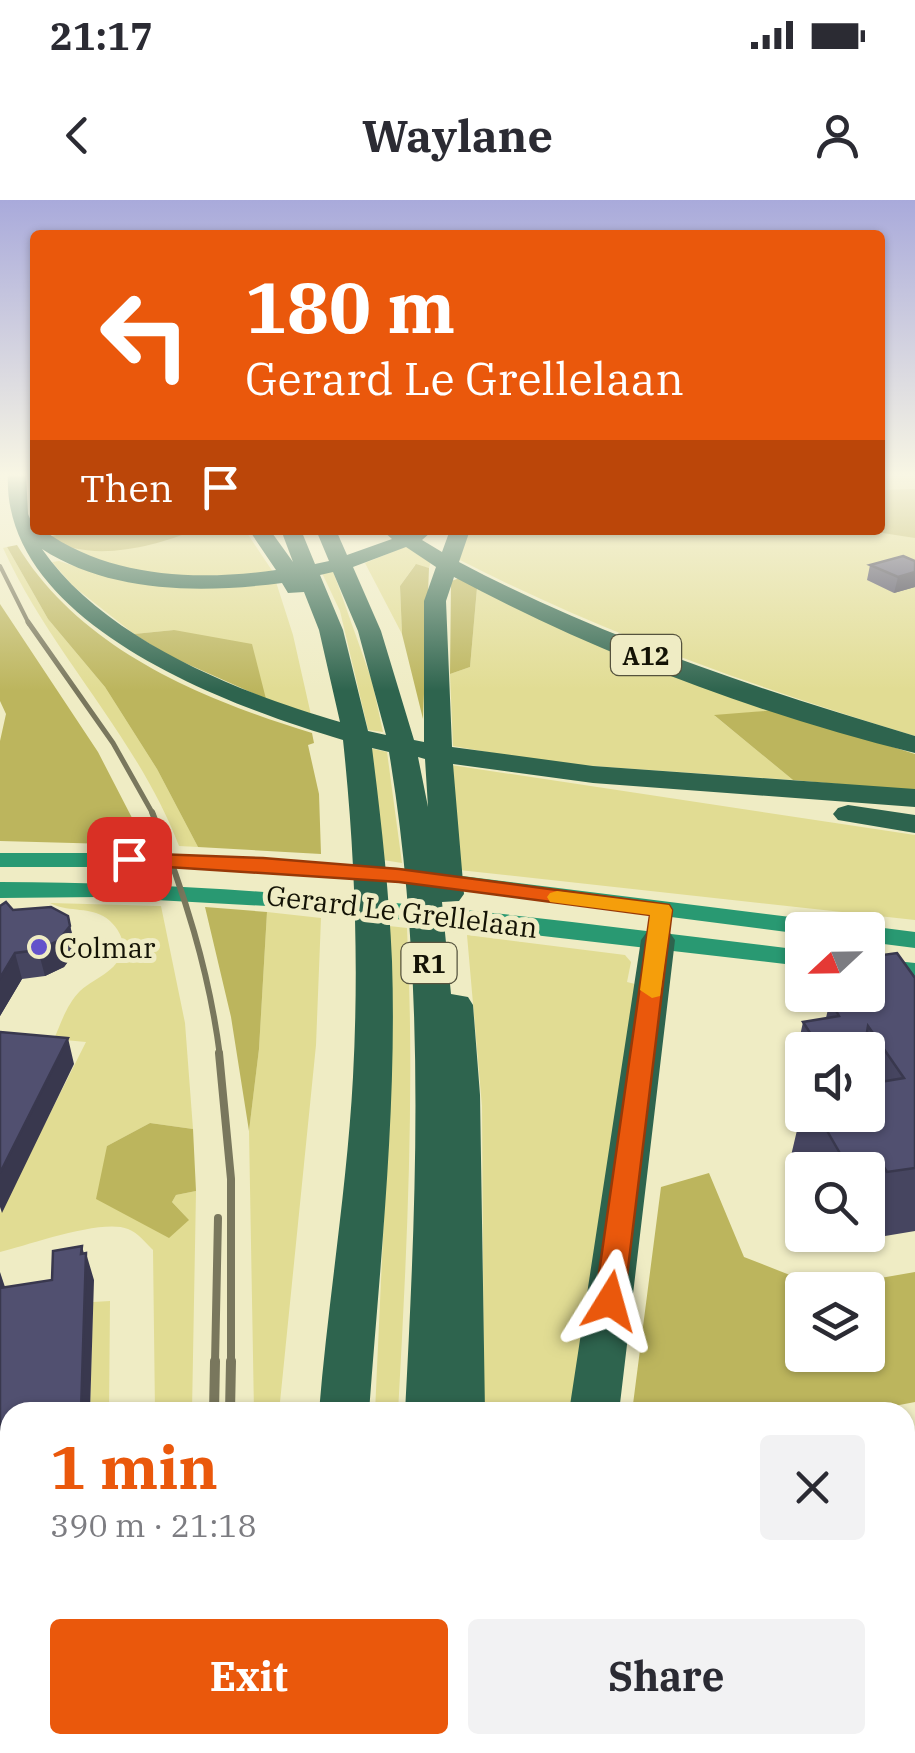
<!DOCTYPE html>
<html lang="en">
<head>
<meta charset="utf-8">
<style>
	:root { --surface:#fff; --page:#f2f2f3; --text:#2b2b33; --muted:#7c7c81; --accent:#ea580c }
	body { margin:0; font-family:"IBM Plex Serif",serif; background:var(--page); color:var(--text); height:100vh; display:flex; flex-direction:column; font-size:38px; white-space:nowrap }
	* { box-sizing:border-box; margin:0 }
	p { font-size:32px; color:var(--muted) }
	.icon { flex:none; width:55px; height:55px; fill:none; stroke:currentColor; stroke-width:2; stroke-linecap:round; stroke-linejoin:round }
	.map { position:relative; flex:1; overflow:hidden }
	.drawer { position:absolute; left:0px; top:1202px; width:915px; height:352px; display:flex; flex-direction:column; background:var(--surface); border-radius:30px 30px 0 0; box-shadow:0 2px 8px #0004 }
	.drawer>* { flex:none }
	.guide { position:absolute; left:30px; top:30px; width:855px; height:305px; border-radius:10px; box-shadow:0 2px 8px #0004; background:#ea580c; color:#fff; overflow:hidden }
	.needle { width:65px; rotate:248deg }
	.buttons { position:absolute; left:785px; top:712px; display:grid; gap:20px }
	.buttons a { display:grid; place-items:center; width:100px; height:100px; border-radius:10px; background:var(--surface); box-shadow:0 2px 8px #0004; font-size:50px }
	.pin { position:absolute; display:grid; place-items:center; width:85px; height:85px; color:#fff; margin:-42px; border-radius:20px; box-shadow:0 5px 15px #0006 }
	.me { position:absolute; width:110px; margin:-55px; rotate:8deg; stroke-linejoin:round; filter:drop-shadow(0 0 8px #0008) }
	.turn { display:flex; align-items:center; gap:35px; height:210px; padding:0 50px; font-size:45px }
	.turn .icon { width:130px; height:130px; stroke-width:2.5 }
	.turn b { display:block; font-size:70px; line-height:85px }
	.then { display:flex; align-items:center; height:95px; padding:0 50px; background:#0003; gap:20px; font-size:38px }
	.round { display:grid; place-items:center; flex:none; width:105px; height:105px; border-radius:10px; background:var(--page) }
	.head { display:flex; align-items:center; justify-content:space-between; height:170px; padding:0 50px }
	h1 { font-size:60px; font-weight:800; line-height:75px; color:var(--accent) }
	.action { display:flex; gap:20px; margin-top:auto; padding:20px 50px }
	.action a { flex:1; height:115px; border-radius:10px; background:var(--accent); color:#fff; font-size:40px; font-weight:800; line-height:115px; text-align:center }
	.action a+a { background:var(--page); color:var(--text) }
	.status { display:flex; justify-content:space-between; align-items:center; height:70px; padding:0 50px; background:var(--surface); direction:ltr }
	.status svg { height:28px; fill:currentColor }
	header { display:flex; justify-content:space-between; align-items:center; height:130px; padding:0 50px; background:var(--surface); font-size:45px; font-weight:800 }
	.map>svg:first-child { display:block }
</style>
</head>
<body>
<div class="status"><b>21:17</b><svg viewBox="0 0 49 12"><path d="M0 12V9h3v3zM5 12V6h3v6zM10 12V3h3v9zM15 12V0h3v12zM26 1h20v11H26zM47 4h2v5h-2z"/></svg></div>
<header><svg class="icon" aria-label="back" viewBox="0 0 24 24"><path d="M15 5l-7 7 7 7"/></svg>Waylane<svg class="icon" aria-label="person" viewBox="0 0 24 24"><circle cx="12" cy="8" r="4"/><path d="M4 21q1-7 8-7t8 7"/></svg></header>
<div class="map">
<svg width="915" height="1553" viewBox="0 0 915 1553">
	<rect width="100%" height="100%" fill="#efecc4"/>
	<path fill="#e1dc93" d="M880,273H915V536C758,488 604,434 458,359L470,330H880Z
		M195,330H245L273,372C218,376 162,381 109,365C92,360 75,351 58,344L123,349Z
		M407,346L431,361L429,368L415,365L400,386L402,434L365,363Z
		M7,347L48,419L105,487L157,569L198,647L179,646C137,536 51,454 3,348Z
		M59,361L104,376L276,382L293,435L311,515L266,499L174,430L134,434L73,386L52,362Z
		M333,371L372,481L383,532L368,530L340,411L322,373Z
		M477,388L776,510L715,516L793,580L550,563L453,546L450,474L470,467Z
		M369,548L387,552L402,663L383,660Z
		M451,565L915,635V720L459,670Z
		M50,703L161,706L185,823L193,929L150,923L107,946L189,1020L172,1002L176,995L196,991L192,1212H155L153,1050C145,1042 138,1033 128,1029C103,1018 28,1045 0,1052V1013L86,842L54,839C61,823 67,804 80,791C98,775 125,770 122,740C120,731 112,721 103,716C87,707 66,712 50,703Z
		M267,712L321,718L316,845L279,1212H254L249,931L259,849Z
		M389,726L407,728C415,890 407,1051 398,1212H375L387,949Z
		M467,735L625,755L631,762L627,782L635,784L570,1212H484L482,906Z
		M110,1101L109,1212H90L93,1102Z
		M915,1486V1553H790L788,1545H905V1490Z"/>
	<path fill="#bcb55d" fill-rule="evenodd" d="M915,289V338L863,330H880V290Z
		M77,330H195C154,347 88,364 48,337Z
		M17,345C80,449 201,499 312,533L314,543L308,545L319,594L321,654L198,647L157,569L105,487L48,419L7,347Z
		M416,364L429,368L423,519L402,434L400,386Z
		M460,378L477,388L470,467L450,474L451,381Z
		M0,404L98,552L146,645L0,641V541L6,514L0,501Z
		M174,430L252,444L266,499L167,455L134,434Z
		M776,510L915,554V591L793,580L714,515Z
		M205,707L267,712L259,849L249,931L231,817Z
		M150,923L193,929L196,991L176,995L172,1002L189,1020L169,1038L96,999L107,946Z
		M709,973L744,1057L823,1088L915,1072V1202L863,1212H632L661,987ZM802,1090H868V1155H802Z
		M589,1545H788L790,1553H588Z"/>
	<g fill="none" stroke-linecap="round" stroke-linejoin="round">
		<path fill="#299972" fill-rule="evenodd" d="M0,653H159L399,668L831,722L844,730H802V734L399,682L159,667H0Z
			M0,682C270,682 535,717 802,750V766L302,708L101,697L0,698Z
			M868,726L915,732V748L868,742V730H858Z
			M868,758L915,763V781L868,774Z"/>
		<path fill="#2e644e" fill-rule="evenodd" d="M8,273H26L28,314L35,330H43C110,378 196,381 276,370L249,330H270L293,362L281,330H301L315,364L329,361L316,330H336L347,355L392,339L382,330H428L430,333L422,340L442,352L450,330H470L459,362C604,439 758,489 915,536V553C757,514 598,454 454,377L446,401L452,547L593,566L915,589V607L593,583L453,564L464,694L459,701L442,702L451,794L468,797L473,805L480,895L485,1212H405C417,987 426,775 389,552L372,548C381,619 389,690 392,761C397,911 380,1063 369,1212H319C328,1101 347,989 353,877C359,764 355,653 343,540C228,506 0,423 8,273ZM406,347L436,367L424,401V542L414,540L381,431L353,367ZM42,349C111,394 204,393 282,383L288,393L304,392L319,430L340,522C239,493 104,439 42,349ZM333,372L358,431L386,535L368,531L343,430L320,375ZM418,557L425,559L428,607Z
			M848,605L915,615V633L838,620L833,614L838,608Z
			M658,730L670,733L675,740L619,1212H569L641,740L646,733Z
			M277,1545H337L336,1553H276Z
			M379,1545H439V1553H379Z
			M519,1545H579L578,1553H518Z"/>
		<path stroke="#79775d" stroke-width="4" d="M0,366L29,424"/>
		<path stroke="#79775d" stroke-width="5" d="M28,422L113,543L153,614"/>
		<path stroke="#79775d" stroke-width="6" d="M152,612C184,691 209,770 220,856"/>
		<path stroke="#79775d" stroke-width="8" d="M219,853L231,979V1163
			M215,1163L218,1018"/>
		<path stroke="#79775d" stroke-width="10" d="M214,1212L215,1161
			M230,1212L231,1161
			M175,1553L176,1545
			M195,1553L196,1545"/>
	</g>
	<path fill="#464560" fill-rule="evenodd" d="M915,361V387L894,393L867,380L870,365Z
		M0,706L13,710L68,716L76,751L64,767L45,776L22,779L0,816Z
		M868,757L915,778V1031L867,1039L865,1035H868V970H802V983L790,960L802,909L789,887L803,822L826,818L830,800L847,798L848,795H868ZM802,850H868V915H802Z
		M905,1361L915,1363V1468L905,1466Z"/>
	<path fill="#39384e" d="M915,372V387L894,393L898,377Z
		M70,726L76,751L64,767L45,776L38,750Z
		M15,753L22,779L0,816V778Z
		M68,838L74,864L2,1013L0,1007V973Z
		M82,1046L86,1062V1053L94,1080L90,1212H81Z
		M0,1072L7,1093L0,1103Z
		M10,1446V1473L0,1475V1448Z
		M40,1545H53L52,1553H40Z"/>
	<path fill="#515070" stroke="#39384e" stroke-width="2.5" d="M903,356L915,361V372L898,377L870,365Z
		M6,702L13,710L51,707L68,716L70,726L58,741L38,750L15,753L0,778V706Z
		M897,753L915,778V968L887,972L882,964L849,969L818,915H868V884L904,878L868,826L864,850H821L803,822L839,816L830,800L882,794L868,773V757Z
		M0,832L68,838L0,973Z
		M82,1046L81,1054L86,1053L81,1212H10V1446L0,1448V1088L52,1080L53,1051Z
		M905,1361L915,1363V1455L905,1453Z
		M10,1477V1545H40V1553H0V1479Z"/>
	<linearGradient id="sky" x2="0" y2="1"><stop stop-color="#a9aadb"/><stop offset="0.56" stop-color="#f8f6e4"/><stop offset="1" stop-color="#f8f6e4" stop-opacity="0"/></linearGradient>
	<rect width="915" height="491" fill="url(#sky)"/>
	<path fill="#ea580c" stroke="#983908" stroke-width="2.5" d="M129,653L263,658L399,669L669,705L672,710L624,1101L620,1110L610,1113L599,1110L595,1101L650,715L399,682L122,664L119,659Z"/>
	<path fill="#f59e0b" d="M557,691L669,705L672,710L660,796L652,798L640,790L650,715L550,702L547,697L550,693Z"/>
	<circle fill="#6352cb" stroke="#efecc4" stroke-width="4" cx="39" cy="747" r="10"/>
	<g text-anchor="middle" dominant-baseline="central" stroke-width="10" stroke-linejoin="round" paint-order="stroke">
		<g fill="#efecc4" stroke="#55533e" stroke-width="2.5">
			<rect x="611" y="435" width="70" height="40" rx="8"/>
			<rect x="401.5" y="743" width="55" height="40" rx="8"/>
		</g>
		<g font-size="25" font-weight="bold" fill="#131205">
			<text x="646" y="455">A12</text>
			<text x="429" y="763">R1</text>
		</g>
		<g font-size="28" fill="#131205" stroke="#efecc4">
			<text transform="translate(402 711) rotate(7)">Gerard Le Grellelaan</text>
		</g>
		<g font-size="28" fill="#131205" stroke="#efecc4" text-anchor="start">
			<text x="59" y="747">Colmar</text>
		</g>
	</g>
</svg>
<div class="buttons">
<a><svg class="needle" viewBox="-14 -14 28 28"><path d="M0-13l5 13h-10z" fill="#e53935"/><path d="M0 13l5-13h-10z" fill="#7c7c81"/></svg></a>
<a><svg class="icon" aria-label="sound" viewBox="0 0 24 24"><path d="M4 9h4l5-4v14l-5-4H4zM17 9q2 3 0 6"/></svg></a>
<a><svg class="icon" aria-label="search" viewBox="0 0 24 24"><circle cx="10" cy="10" r="6"/><path d="M15 15l6 6"/></svg></a>
<a><svg class="icon" aria-label="layers" viewBox="0 0 24 24"><path d="M12 4l9 5-9 5-9-5zM3 14l9 5 9-5"/></svg></a>
</div>
<div class="pin" style="left:129px;top:659px;background:#d93025"><svg class="icon" aria-label="arrive" viewBox="0 0 24 24"><path d="M6 21V4h12l-3 4 3 4H6"/></svg></div>
<svg class="me" style="left:610px;top:1101px" viewBox="-20 -20 40 40"><path d="M0-17L14 15 0 8-14 15z" fill="#ea580c" stroke="#fff" stroke-width="4"/></svg>
<div class="guide">
<div class="turn"><svg class="icon" aria-label="left" viewBox="0 0 24 24"><path d="M17 20v-9H6M10 6l-5 5 5 5"/></svg><div><b>180 m</b>Gerard Le Grellelaan</div></div>
<div class="then">Then<svg class="icon" aria-label="arrive" viewBox="0 0 24 24"><path d="M6 21V4h12l-3 4 3 4H6"/></svg></div>
</div>
<section class="drawer">
<div class="head"><div><h1>1 min</h1><p>390 m · 21:18</p></div><a class="round"><svg class="icon" aria-label="close" viewBox="0 0 24 24"><path d="M6 6l12 12M18 6L6 18"/></svg></a></div>
<div class="action"><a>Exit</a><a>Share</a></div>
</section>
</div>
</body>
</html>
